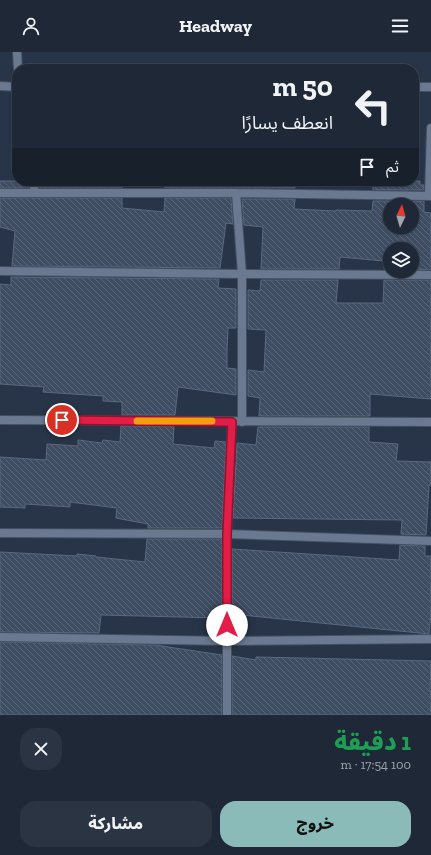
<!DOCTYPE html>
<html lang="ar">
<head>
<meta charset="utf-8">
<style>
	:root { --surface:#1e2837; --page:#2b3442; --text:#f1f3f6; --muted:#a1a6ad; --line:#3c4452; --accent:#8bbbb9 }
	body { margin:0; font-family:"Zilla Slab","Noto Sans Arabic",serif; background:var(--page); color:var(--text); direction:rtl; height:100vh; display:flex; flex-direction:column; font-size:15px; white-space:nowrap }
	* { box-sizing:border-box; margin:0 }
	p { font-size:13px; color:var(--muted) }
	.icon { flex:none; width:22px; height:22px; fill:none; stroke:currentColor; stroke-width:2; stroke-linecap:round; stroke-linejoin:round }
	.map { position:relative; height:663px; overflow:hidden; direction:ltr }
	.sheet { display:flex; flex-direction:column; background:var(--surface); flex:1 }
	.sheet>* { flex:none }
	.top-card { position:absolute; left:12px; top:12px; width:407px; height:122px; border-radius:16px; box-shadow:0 1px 3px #0004,0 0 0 1px var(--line); direction:rtl; background:#1e2837; color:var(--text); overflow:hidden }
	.needle { width:26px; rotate:5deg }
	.tools { position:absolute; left:383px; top:146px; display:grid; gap:8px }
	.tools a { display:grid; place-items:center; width:36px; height:36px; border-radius:50%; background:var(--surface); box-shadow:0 1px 3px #0004,0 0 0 1px var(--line); font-size:20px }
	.pin { position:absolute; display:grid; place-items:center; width:34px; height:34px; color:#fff; margin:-17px; border:2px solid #fff; border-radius:50%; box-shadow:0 1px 4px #0007 }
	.me { position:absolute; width:44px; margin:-22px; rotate:0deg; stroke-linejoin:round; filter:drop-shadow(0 0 3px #0008) }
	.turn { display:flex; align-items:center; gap:14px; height:84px; padding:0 20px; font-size:18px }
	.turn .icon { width:52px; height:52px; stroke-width:2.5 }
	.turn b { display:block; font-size:28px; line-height:34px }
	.then { display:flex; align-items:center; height:38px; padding:0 20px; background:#0003; gap:8px; font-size:15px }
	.round { display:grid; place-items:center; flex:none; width:42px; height:42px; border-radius:16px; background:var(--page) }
	.head { display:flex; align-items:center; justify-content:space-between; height:68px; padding:0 20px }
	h1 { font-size:24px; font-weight:800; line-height:30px; color:#1e9e55 }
	.action { display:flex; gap:8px; margin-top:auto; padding:8px 20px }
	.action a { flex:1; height:46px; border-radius:16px; background:var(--accent); color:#111; font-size:16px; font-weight:800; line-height:46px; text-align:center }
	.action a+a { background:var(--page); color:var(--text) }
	header { display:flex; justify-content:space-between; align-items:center; height:52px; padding:0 20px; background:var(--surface); font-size:18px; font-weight:800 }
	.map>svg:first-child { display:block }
</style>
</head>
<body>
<header><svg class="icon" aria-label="menu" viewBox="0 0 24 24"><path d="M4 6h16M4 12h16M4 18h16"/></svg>Headway<svg class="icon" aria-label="person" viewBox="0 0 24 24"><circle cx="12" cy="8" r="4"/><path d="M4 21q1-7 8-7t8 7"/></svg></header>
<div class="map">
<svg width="431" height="663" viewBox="0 0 431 663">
	<defs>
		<pattern id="building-back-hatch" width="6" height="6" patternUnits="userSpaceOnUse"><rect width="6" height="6" fill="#3f4d62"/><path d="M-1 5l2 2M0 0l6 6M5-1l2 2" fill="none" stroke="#596678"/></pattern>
	</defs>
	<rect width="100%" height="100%" fill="#283549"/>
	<path fill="url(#building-back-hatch)" stroke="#5a6980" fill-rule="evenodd" d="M0,129H28L29,136H0Z
		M39,129H123L122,136H40Z
		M166,129H295V136H165Z
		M373,129H420V133H424V138H373Z
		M0,146H122V156L164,160L165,146H231L233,172L226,171L220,216L12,214L15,179L0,175Z
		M242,147H295L294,157L336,159V158L372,159L373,149H424V160L431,161V218L412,217V197H390V217H384V209L340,205L339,217H261L263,175L244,173ZM390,153H412V175H390Z
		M11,225L219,227L218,236L236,237V276H228L227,298V316L236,317V343L178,335L175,363H122V350L103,349V344L43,340L44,335L0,332V232L11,233Z
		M261,228H338L336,251H383L384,228H431V347L370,342V364H259L260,346L248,344V318L264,320L266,278L248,277V238L260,239Z
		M121,374H174L173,392L214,396L215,389L226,390L222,476H148V472L116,466L117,456L70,450V455L25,452V456L0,455V405L46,408L47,392L78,394V388L102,391L103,388L120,390Z
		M258,375H369V390L398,392L396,409L431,410V433H429L426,483L401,482L402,468L233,466L237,391L256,393Z
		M147,487H222V566L101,563L99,581L0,580V500L77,504V502L96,504V505L145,510Z
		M400,493L425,494V504H431V561L429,582L232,562V497L399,508Z
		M0,590L155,593L222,603V663H0Z
		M232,604L256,608V605L431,609L430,639H431V663H232Z"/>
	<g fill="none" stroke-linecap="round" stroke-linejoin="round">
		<g stroke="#445061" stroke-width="10">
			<path id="minor" d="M17,0L18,17
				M0,34L17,35
				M414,35H431
				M33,129L35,141
				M0,141H236L431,144
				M236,141L242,222V370
				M429,144L431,76
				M0,219L242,222L431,223
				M0,368L431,370
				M0,481L227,482L431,489
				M0,585L227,589L431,587
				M227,663V482L232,370"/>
		</g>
		<use href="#minor" stroke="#6a7990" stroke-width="8"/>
	</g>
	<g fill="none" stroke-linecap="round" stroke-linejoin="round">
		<g stroke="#92132f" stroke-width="10">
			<path id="route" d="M62,368L232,370L227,482V573"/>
		</g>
		<use href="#route" stroke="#e11d48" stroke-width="7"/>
		<path stroke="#f59e0b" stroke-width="7" d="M137,369H212"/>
	</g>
</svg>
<div class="tools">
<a><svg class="needle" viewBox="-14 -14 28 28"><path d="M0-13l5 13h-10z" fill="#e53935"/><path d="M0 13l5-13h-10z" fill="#a1a6ad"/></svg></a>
<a><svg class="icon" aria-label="layers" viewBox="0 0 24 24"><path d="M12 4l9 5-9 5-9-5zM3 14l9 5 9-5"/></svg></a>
</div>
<div class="pin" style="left:62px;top:368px;background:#d93025"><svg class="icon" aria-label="arrive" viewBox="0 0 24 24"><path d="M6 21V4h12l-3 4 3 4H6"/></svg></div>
<svg class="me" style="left:227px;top:573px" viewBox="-20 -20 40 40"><circle r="19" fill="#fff"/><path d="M0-13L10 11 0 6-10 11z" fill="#e11d48"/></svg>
<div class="top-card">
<div class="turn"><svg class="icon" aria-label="left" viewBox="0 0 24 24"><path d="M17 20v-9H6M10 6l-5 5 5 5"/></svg><div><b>50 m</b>انعطف يسارًا</div></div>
<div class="then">ثم<svg class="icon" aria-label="arrive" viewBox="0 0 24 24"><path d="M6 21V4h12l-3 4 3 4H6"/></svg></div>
</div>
</div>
<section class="sheet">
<div class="head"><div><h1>1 دقيقة</h1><p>100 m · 17:54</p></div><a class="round"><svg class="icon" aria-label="close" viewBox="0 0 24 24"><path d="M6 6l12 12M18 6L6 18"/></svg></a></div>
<div class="action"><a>خروج</a><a>مشاركة</a></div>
</section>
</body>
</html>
